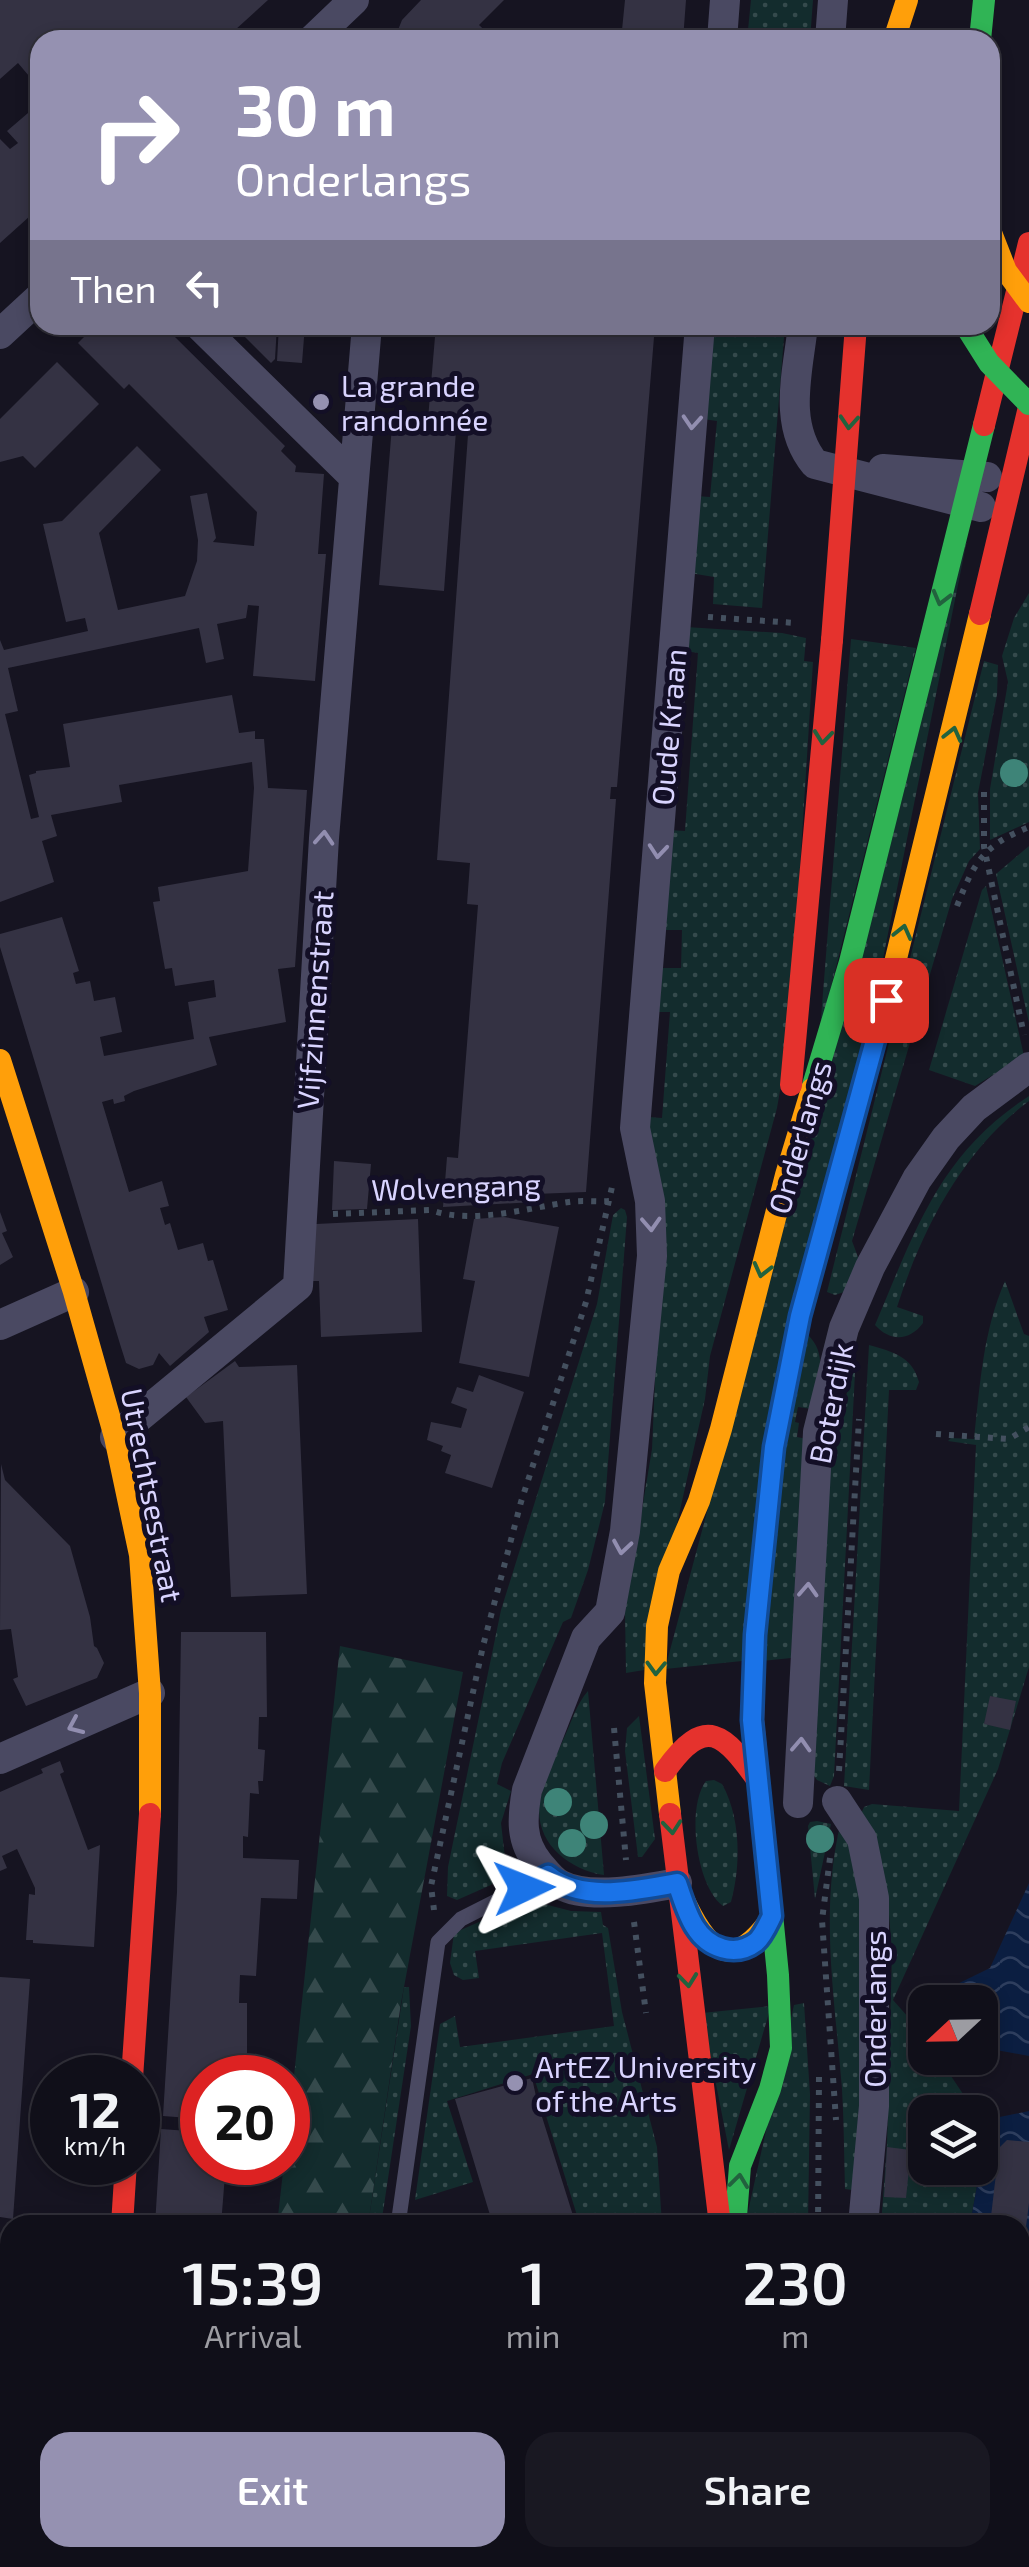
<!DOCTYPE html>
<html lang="en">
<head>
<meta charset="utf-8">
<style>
	:root { --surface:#100f19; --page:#191822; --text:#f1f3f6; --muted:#9c9ca2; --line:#302f38; --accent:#9591b1 }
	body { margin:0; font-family:"Exo 2",sans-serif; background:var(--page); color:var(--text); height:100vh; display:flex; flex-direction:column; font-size:38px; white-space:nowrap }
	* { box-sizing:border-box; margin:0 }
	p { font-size:32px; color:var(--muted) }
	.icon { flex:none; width:55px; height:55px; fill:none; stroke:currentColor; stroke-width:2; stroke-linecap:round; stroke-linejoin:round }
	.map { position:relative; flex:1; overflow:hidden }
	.side { position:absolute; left:0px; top:2215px; width:1030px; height:352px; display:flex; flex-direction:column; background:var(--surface); border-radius:30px 30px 0 0; box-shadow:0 5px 15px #0003,0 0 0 2px var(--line) }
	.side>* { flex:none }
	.guide { position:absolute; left:30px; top:30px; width:970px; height:305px; border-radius:30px; box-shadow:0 5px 15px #0003,0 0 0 2px var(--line); background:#9591b1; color:#fff; overflow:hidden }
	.needle { width:65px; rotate:248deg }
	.tools { position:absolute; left:908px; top:1985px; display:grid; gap:20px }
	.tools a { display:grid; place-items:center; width:90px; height:90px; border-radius:20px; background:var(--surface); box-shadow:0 5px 15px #0003,0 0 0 2px var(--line); font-size:50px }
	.speed { position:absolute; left:30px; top:2055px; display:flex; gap:20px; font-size:50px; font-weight:700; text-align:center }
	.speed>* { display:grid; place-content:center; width:130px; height:130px; border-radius:50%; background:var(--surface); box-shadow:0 5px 15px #0003,0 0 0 2px var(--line); line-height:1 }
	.speed small { font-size:25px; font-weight:400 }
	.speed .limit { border:15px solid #d22; background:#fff; color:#111 }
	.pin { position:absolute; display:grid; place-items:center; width:85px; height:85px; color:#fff; margin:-42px; border-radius:20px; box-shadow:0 5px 15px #0006 }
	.me { position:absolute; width:110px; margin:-55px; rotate:88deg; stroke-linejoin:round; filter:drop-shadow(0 0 8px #0008) }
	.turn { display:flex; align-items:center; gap:35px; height:210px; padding:0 40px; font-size:45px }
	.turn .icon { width:130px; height:130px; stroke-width:2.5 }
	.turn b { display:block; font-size:70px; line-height:85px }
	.then { display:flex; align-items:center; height:95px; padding:0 40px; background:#0003; gap:20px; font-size:38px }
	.eta { display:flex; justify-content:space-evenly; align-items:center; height:170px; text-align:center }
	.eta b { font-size:60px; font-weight:600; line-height:70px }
	.button { display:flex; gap:20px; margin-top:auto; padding:20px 40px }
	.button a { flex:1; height:115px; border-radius:30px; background:var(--accent); color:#fff; font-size:40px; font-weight:600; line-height:115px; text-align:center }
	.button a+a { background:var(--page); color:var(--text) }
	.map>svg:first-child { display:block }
</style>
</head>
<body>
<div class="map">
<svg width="1029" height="2567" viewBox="0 0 1029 2567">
	<defs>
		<pattern id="green-dots" width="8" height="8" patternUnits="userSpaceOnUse" patternTransform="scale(2.5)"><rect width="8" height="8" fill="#132c2d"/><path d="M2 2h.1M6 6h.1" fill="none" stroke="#354a4c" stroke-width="1.8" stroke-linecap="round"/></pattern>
		<pattern id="forest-firs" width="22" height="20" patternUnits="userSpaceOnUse" patternTransform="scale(2.5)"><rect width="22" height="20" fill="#132c2d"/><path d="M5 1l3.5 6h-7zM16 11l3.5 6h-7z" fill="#354a4c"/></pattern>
		<pattern id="water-waves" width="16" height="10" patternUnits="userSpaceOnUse" patternTransform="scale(2.5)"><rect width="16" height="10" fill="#0b1e41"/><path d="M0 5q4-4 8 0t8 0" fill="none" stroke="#2e3e5e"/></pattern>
	</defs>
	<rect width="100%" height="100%" fill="#161421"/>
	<path fill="url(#green-dots)" d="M751,0H813L810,40H747Z
		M726,325H785L762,608L713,604L714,577L690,573L696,496L710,497L717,421L703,419L709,334L725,336Z
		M967,540L742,1661L665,1669Z
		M1029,593V822L990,840V789L1008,682L1002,656L1014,618Z
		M686,627L782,633L806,638L804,661L813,662L789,1039L777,1108L710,1356L705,1399L644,1670L626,1673L625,1612L652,1449L656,1358L649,1117L662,1118L670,1012H656L660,968H681L682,930H661L669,830L685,831L698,653L685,651Z
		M851,639L916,648L820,1031Z
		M984,661L998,665L997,695L978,793L980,849L969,861L952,899L852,1241L861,1265L847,1291L835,1295L827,1292Z
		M1029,846V1023L996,874Z
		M986,886L1024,1056L975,1086L929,1070L982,890Z
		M1029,1096V1101C962,1151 922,1229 897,1307L923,1316V1323C910,1341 890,1342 875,1325C915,1231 939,1154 1029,1096Z
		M621,1208L625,1210L627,1217L605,1502L588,1570L571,1618L563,1622L502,1763L497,1784L511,1791L501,1823L506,1867L491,1885L457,1900L447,1896L448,1867L501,1610L597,1304L613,1215Z
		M1005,1281L1024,1334L1029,1336V1667L998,1769L893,2000L925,2036V2058H939L975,2112H925V2168H980V2122L981,2163L970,2225H881L887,2145L892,1952L888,1902L861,1814L864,1807L872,1804L959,1811L976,1445L948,1441L951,1438L974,1439C980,1385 983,1331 1005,1281Z
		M808,1335C829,1355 818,1384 812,1409L798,1407L795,1422L799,1423L797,1437L807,1439L800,1496L791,1658L762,1661L779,1487L798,1374Z
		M869,1345C893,1352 912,1356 919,1382L916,1390H889L869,1790L844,1786Z
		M856,1354L834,1776L830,1786L817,1780L812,1773L830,1465Z
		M588,1691L604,1875C567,1869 533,1841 540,1800C544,1779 555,1759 563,1740C571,1724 576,1704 588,1691Z
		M639,1716L655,1839L642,1857H638L625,1751L627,1728Z
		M714,1780L722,1784C741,1818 741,1865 731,1902L723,1906C696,1886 686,1807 706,1781Z
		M817,1821L831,1824L815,1899L808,1826L810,1822Z
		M841,1821L850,1834L864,1913L859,2191L845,2189C844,2156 844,2123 842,2089C835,1999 819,1911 841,1821Z
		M529,1900L571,1911L601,1912L603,1925L608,1928L622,2012L657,2147L662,2225H580L533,2074L447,2101L473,2182L415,2200L440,2024L455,2016L460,2047L614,2026L602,1933L475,1951L479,1978L463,1980L454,1975L450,1963L454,1933Z
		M404,1987H409L411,2026L381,2225H368Z
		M804,2003L810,2094L808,2225H745L794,2005Z
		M771,2006L729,2150L702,2013Z"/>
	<path fill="url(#forest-firs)" d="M340,1646L463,1672L401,2003L368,2225H277L284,2163L288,2162V2132Z"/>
	<path fill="url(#water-waves)" d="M1029,1883V2056L980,2047V2002H954L945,1990L990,1968Z
		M1029,2111V2567H915L916,2558H1020V2225H970L981,2163L980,2121Z"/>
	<path fill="#343243" d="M0,0H268L224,40H40V89L18,63L0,79Z
		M421,0H504L479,25L495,40H394L402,20Z
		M625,0H686L683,40H621Z
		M28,113L38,123L40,121V207L0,243V139L10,149L18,143L7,131Z
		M96,325H172L179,332L175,337L285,446L281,451L296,466L295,472L324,474L318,554H326L315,681L253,676L259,606L248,605L246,618L217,624L224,659L206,663L199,628L8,668L18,711L5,714L31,819L39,817L29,775L36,773V771L70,767L63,724L232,695L239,733L255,731V739H264L268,788L307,790L295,967L278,969L286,1022L209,1037L217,1065L134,1091L124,1096L125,1101L114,1104L113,1099L102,1102L129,1192L162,1181L169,1206L160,1208L165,1225L170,1223L178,1250L203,1243L208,1261L213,1260L228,1310L204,1317L209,1332L170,1366L159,1353L153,1365L139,1369L126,1363L120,1344L0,947V934L62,917L79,971L73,973L76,984L90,981L94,1001L115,997L122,1032L100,1037L104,1056L194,1039L188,1002L216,997L214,980L175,986L172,968L165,969L153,902L160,901L158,887L248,871L254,788L252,762L119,785L122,802L51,815L57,836L42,841L54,882L0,902V640L4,650L88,631L85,618L66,622L43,524L62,521L137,446L161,470L99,533L118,610L185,596L197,561L198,540L190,496L207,493L216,538L213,542L254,546L257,512L129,384L124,389L78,343Z
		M233,325H277L275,359L271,363Z
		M279,325H305L302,363L277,361Z
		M436,325H655L617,787H611L610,799H616L586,1192L535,1194V1202L443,1207L447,1157L458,1158L478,905L467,904L470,863L437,860L469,421L428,419Z
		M57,362L99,404L35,468L23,456L0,462V419Z
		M392,426L456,431L444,591L379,585Z
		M334,1161L371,1164L367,1209L332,1210Z
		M0,1212L7,1231L2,1233L13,1257L0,1265Z
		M504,1217L559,1227L529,1377L459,1363L475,1281L463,1279L474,1219Z
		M418,1219L422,1332L321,1337L319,1281H310L316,1224Z
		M235,1361L239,1367L297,1365L307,1594L231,1597L223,1421L205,1423L186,1397Z
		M479,1375L524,1392L492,1488L445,1473L451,1455L441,1451L443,1446L427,1440L431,1422L461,1428L467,1409L451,1403L457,1387L473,1392Z
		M1,1464L5,1480L70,1546L90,1617L94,1646L97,1648L104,1663L97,1678L26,1706L13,1679L18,1677L11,1629L0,1630Z
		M181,1632H266L267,1717H259L258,1749L265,1750L263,1781H258L259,1794L250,1793L248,1837L243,1836V1858L299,1860L297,1899L261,1898L256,1976L240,1975L239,2003H247V2060L228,2059L238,2060L248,2070L247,2078H202V2119L163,2116L177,1892Z
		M990,1696L1016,1701L1010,1730L984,1724Z
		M60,1761L64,1772L60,1774L88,1850L100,1845L94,1947L33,1943V1940H26L29,1894L35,1895V1888L17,1849L2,1856L7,1868L0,1871V1792L43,1773L41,1769Z
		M0,1977L30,1979L13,2219L0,2217Z
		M532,2078L537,2101L576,2225H493L455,2099Z
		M161,2129L202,2132V2162H226L221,2225H155Z
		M1007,2140L1029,2142V2203L1022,2259L1020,2225H990L999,2148Z
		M887,2147L911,2150L906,2198L884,2197Z
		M0,2354L10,2355V2430L0,2429Z
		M7,2432H10V2472H0V2447H6Z
		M0,2481L10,2482V2543L0,2542Z
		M132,2558H324L323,2567H132Z
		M419,2558H539L538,2567H418Z
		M950,2558H980V2567H950Z"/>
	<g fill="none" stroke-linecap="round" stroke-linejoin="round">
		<path stroke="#44505f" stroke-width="6" stroke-dasharray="5 8" stroke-linecap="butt" d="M708,617L795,623
			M984,792V847L1024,1035
			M957,906C974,862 984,845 1029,827
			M333,1214L431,1210C471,1225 528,1208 569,1202C582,1200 596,1202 609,1201
			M936,1434L1009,1439L1029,1427
			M614,1728L626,1860
			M839,1771L859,1419
			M830,1858L822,1920L836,2120
			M434,1910L431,1886L483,1646L521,1502L586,1302L612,1187
			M634,1922L646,2013
			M818,2225L819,2076
			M791,2567L792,2558"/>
		<path stroke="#4a4962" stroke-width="15" d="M398,2225L438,1942L461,1919L548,1875
			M355,2567L356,2558"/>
		<path stroke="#4a4962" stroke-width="30" d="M312,40L354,0
			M722,40L725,0
			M830,40L833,0
			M199,325L354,477
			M803,325C798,372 782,424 815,464L981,507
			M0,334L40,297
			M883,469L987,477
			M0,1325L74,1292
			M115,1437L298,1286L324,838L367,325
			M0,1759L150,1693
			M837,1801L862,1839L874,1898V2106L863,2225
			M798,1803L818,1432L844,1328L870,1267L917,1179L946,1138L974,1108L1029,1067
			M677,1883C646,1889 589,1900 561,1885C552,1881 545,1871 539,1864C520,1841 522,1818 527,1790L586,1638L610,1612L625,1531L652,1256L650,1201L635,1128L700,325
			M831,2567V2558"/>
		<path stroke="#30b455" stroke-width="22" d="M980,40L984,0
			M812,1089L850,962L984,425
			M736,2217L740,2166L770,2089L781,2048L778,1975L758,1772
			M101,2567L102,2558"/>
		<path stroke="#ff9f0a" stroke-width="22" d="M894,40L907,0
			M882,1016L980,614
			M0,1060L74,1292L115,1437L140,1555L150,1693V1814
			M670,1814L655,1683L657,1626L669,1571L699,1501L721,1429L786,1175L812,1089
			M682,1896C707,1951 731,1976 773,1916"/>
		<path stroke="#e5322d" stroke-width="22" d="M984,425L1029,243
			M980,614L1029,407
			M791,1085L832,640
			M665,1771C706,1713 724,1734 759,1782
			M758,1772L753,1720L755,1635L774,1447L799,1317L882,1016
			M670,1814L720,2225
			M132,2078L150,1814
			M122,2225L126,2162
			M714,2558V2567"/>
		<path stroke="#30b455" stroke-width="22" d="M965,325L989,363L1029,404"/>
		<path stroke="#ff9f0a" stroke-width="22" d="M990,230L1006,271L1029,302"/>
		<path stroke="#e5322d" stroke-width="22" d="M832,640L856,325"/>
	</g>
	<g fill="#3e8478">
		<circle cx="1014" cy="773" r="14"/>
		<circle cx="558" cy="1802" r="14"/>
		<circle cx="594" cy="1825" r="14"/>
		<circle cx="820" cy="1839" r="14"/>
		<circle cx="572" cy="1843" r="14"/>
	</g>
	<defs><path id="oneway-chevron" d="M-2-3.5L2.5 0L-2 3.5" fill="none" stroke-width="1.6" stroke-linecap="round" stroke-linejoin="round" transform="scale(2.5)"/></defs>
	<g stroke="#928eb0">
		<use href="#oneway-chevron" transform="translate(692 422) rotate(94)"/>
		<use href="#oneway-chevron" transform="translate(324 838) rotate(-86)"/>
		<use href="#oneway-chevron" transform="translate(658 851) rotate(95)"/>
		<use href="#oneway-chevron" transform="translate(651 1224) rotate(87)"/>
		<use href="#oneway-chevron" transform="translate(622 1547) rotate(99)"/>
		<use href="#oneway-chevron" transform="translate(808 1590) rotate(-87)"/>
		<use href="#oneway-chevron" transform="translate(75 1726) rotate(156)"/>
		<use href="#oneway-chevron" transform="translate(801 1745) rotate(-87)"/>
	</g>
	<g stroke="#22623e">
		<use href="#oneway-chevron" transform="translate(849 422) rotate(94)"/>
		<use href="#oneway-chevron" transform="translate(941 598) rotate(105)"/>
		<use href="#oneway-chevron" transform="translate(953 734) rotate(-76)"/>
		<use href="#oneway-chevron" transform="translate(823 737) rotate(96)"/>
		<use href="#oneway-chevron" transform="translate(903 932) rotate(-76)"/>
		<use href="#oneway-chevron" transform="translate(762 1270) rotate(104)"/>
		<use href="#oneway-chevron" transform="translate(656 1668) rotate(92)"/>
		<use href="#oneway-chevron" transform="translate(672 1827) rotate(85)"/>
		<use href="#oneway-chevron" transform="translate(688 1980) rotate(84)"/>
		<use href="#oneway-chevron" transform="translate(739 2181) rotate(-83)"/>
	</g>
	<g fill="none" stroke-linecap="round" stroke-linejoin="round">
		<g stroke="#114b97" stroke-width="25">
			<path id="route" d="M524,1888L548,1875C582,1903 637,1890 677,1883C682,1897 687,1915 695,1927C708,1948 735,1958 756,1942C763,1936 768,1924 772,1916L752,1720L755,1635L774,1447L800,1316L886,1000"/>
		</g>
		<use href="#route" stroke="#1a73e8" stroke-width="18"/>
	</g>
	<g fill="#9591b1" stroke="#130f26" stroke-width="4">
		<circle cx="321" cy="402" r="10"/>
		<circle cx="515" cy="2083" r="10"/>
	</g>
	<g text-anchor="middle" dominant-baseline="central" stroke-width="10" stroke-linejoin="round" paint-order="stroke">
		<g font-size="30" fill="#d9d4ff" stroke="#130f26" text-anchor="start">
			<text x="341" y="385">La grande<tspan x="341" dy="34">randonnée</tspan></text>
			<text x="535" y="2066">ArtEZ University<tspan x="535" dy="34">of the Arts</tspan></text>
		</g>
		<g font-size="30" fill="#d9d4ff" stroke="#130f26">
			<text transform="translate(668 727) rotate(-85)">Oude Kraan</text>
			<text transform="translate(314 1000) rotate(-86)">Vijfzinnenstraat</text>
			<text transform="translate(799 1137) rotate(-74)">Onderlangs</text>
			<text transform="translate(456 1186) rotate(-2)">Wolvengang</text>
			<text transform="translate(830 1403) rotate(-79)">Boterdijk</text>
			<text transform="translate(153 1495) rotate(79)">Utrechtsestraat</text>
			<text transform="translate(874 2009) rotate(-90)">Onderlangs</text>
		</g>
	</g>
</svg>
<div class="tools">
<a><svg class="needle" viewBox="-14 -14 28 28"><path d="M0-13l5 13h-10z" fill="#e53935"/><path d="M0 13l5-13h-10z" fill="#9c9ca2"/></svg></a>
<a><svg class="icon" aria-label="layers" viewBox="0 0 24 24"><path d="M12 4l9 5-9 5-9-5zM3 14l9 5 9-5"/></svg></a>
</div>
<div class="speed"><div>12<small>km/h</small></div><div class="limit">20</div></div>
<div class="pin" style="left:886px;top:1000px;background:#d93025"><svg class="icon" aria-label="arrive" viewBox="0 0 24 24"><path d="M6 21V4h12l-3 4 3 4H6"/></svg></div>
<svg class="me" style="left:524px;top:1888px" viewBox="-20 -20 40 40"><path d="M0-17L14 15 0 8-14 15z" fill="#1a73e8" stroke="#fff" stroke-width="4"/></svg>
<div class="guide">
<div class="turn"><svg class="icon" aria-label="right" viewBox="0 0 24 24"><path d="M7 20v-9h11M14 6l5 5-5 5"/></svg><div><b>30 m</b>Onderlangs</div></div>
<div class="then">Then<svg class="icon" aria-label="left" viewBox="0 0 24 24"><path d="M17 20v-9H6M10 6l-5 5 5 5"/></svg></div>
</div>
<section class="side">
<div class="eta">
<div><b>15:39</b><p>Arrival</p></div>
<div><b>1</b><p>min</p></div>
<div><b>230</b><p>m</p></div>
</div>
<div class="button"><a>Exit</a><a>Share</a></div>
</section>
</div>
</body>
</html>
